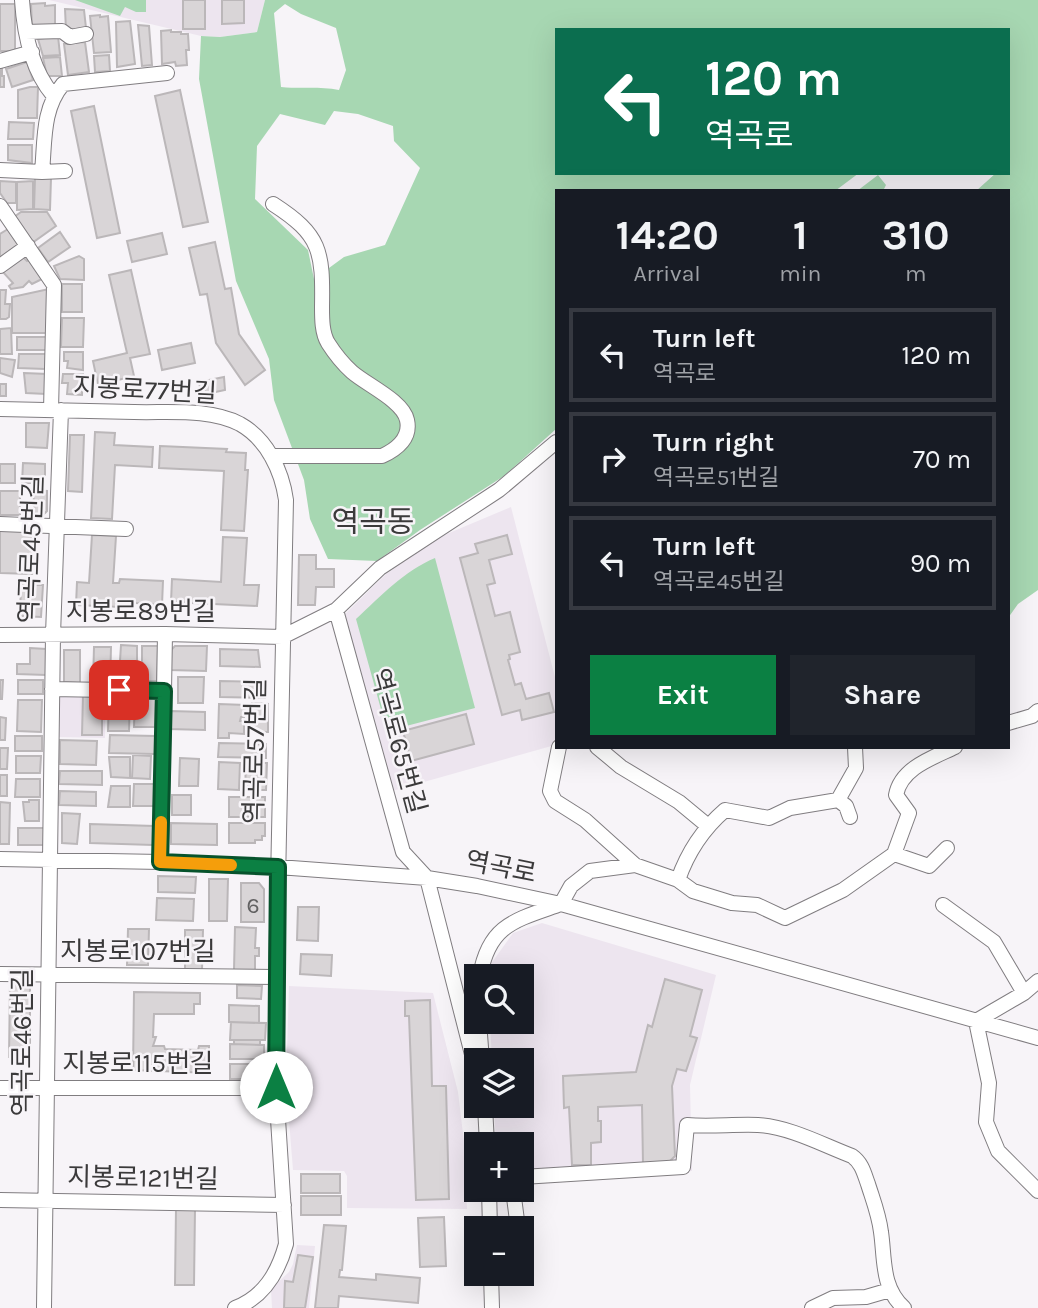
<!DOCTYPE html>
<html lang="en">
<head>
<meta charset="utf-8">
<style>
	:root { --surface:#171b24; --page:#20242c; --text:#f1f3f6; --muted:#9ea1a6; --line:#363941; --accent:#0b8043 }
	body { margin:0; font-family:Karla,"Noto Sans KR",sans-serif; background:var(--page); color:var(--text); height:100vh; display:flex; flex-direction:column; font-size:26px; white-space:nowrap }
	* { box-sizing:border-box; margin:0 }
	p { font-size:23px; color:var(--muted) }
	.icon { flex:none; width:38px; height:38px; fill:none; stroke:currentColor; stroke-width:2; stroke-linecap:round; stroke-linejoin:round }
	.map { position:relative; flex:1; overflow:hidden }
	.sheet { position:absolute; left:555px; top:189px; width:455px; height:560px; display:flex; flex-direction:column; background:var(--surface); border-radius:0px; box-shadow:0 7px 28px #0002 }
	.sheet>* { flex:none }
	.top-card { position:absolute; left:555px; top:28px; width:455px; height:147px; border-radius:0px; box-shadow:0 7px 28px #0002; background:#0b6e4f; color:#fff; overflow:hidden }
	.controls { position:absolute; left:464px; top:964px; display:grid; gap:14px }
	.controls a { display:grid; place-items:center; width:70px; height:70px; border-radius:0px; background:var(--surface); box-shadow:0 7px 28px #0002; font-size:35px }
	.pin { position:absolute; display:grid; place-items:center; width:60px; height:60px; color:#fff; margin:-30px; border-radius:14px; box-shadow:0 4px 10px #0006 }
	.me { position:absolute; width:77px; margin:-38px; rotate:0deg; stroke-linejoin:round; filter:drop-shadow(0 0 5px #0008) }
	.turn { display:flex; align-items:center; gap:24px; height:147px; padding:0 35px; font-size:32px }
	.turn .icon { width:91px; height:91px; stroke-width:2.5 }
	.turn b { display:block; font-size:49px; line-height:60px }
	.eta { display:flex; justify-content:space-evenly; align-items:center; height:119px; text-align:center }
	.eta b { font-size:42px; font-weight:700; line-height:49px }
	.primary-button { display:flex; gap:14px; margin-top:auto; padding:14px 35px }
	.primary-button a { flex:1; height:80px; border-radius:0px; background:var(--accent); color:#fff; font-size:28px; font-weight:700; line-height:80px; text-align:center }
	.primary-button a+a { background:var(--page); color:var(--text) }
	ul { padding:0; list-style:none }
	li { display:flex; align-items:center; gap:21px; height:94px; margin:0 14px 10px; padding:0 21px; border:4px solid var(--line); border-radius:0px }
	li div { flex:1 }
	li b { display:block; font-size:26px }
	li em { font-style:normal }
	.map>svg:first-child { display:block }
</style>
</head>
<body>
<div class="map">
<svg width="1038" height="1308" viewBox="0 0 1038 1308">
	<rect width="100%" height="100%" fill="#f7f4f8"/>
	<path fill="#ede5ef" d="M49,0H265L257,32L220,37L201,36Z
		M511,507L556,681L555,745L392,791L345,614L386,574L442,536Z
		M60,693L105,694V738L59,737Z
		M542,923L716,975L690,1085L692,1171L522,1185V1144H496L494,1106H522V1060H492L490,1022H522V976H488V968L513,933Z
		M289,986L433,993L458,1092L464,1142L467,1209L347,1208V1176L344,1171L293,1170L286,1083Z
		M297,1245L315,1246L309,1308H272L271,1289L289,1272L293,1264Z"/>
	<path fill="#a7d7b2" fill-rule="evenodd" d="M75,0H146V12H136L125,7L120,16Z
		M265,0H1038V590L1018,604L1008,618V191H976L996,173H1008V30H556V173H859L835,191H556V429L504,476L420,530L377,561L328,559L310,519L304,480L274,400L269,359L236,281L199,79L201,36L220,37L257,32ZM285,4L301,14L336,28L346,70L339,90C319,86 302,89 281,87L274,13ZM334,111L358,114L393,126L394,141L420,168L385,245L344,257L314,279L308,250L255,199L257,146L280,114L325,125Z
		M878,175L886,185L883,191H857Z
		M435,558L475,708L387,731L356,619C381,596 404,571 435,558Z"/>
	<path fill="#d9d5d7" stroke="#bbb7b9" stroke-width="2" d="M183,0H205V29H183Z
		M222,0H244V23L222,24Z
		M45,3V6L55,5V25H32L31,4Z
		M0,4H15V51H0Z
		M65,9L84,10L86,28L66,30Z
		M100,15V17L108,16L111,52L94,53L90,16Z
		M130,21L135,64L117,67L116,22Z
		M138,25L149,26L152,65L142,66Z
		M171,30V32H181V34H188L189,50H186L187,65L176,66L175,62L162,64L161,31Z
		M58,36L60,55L43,56L38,39Z
		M85,42L89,72L68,75L64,44Z
		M109,55L110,71L95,72L94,56Z
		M60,57L62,76H47L43,58Z
		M27,62L33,80L12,87L6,69Z
		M0,69H2V76H4V87H0Z
		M30,87H38L37,118H18V90Z
		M180,90L208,222L183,227L155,96Z
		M94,106L120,233L97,238L71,111Z
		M9,122L34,123L33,139H8Z
		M8,145H32V163L8,160Z
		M35,178H51L50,210L34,209Z
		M0,181L16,182V203H7L0,193Z
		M33,181V209L17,210V182Z
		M21,212H47L56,226L32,243L14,217Z
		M8,229L19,244L0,258V234Z
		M60,232L70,247L48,262L38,248Z
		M162,233L167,254L132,262L127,241Z
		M215,242L225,289L231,288L239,334L265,370L245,385L216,343L207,294L200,295L189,248Z
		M79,256L84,259V280L60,279L54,266Z
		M23,257L27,261L29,260L42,279L32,284L29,281L23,287L11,289L9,286L13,283L2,271Z
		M131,270L150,354L130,358L134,376L98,385L93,361L127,353L109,275Z
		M62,284H82V312H62Z
		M49,289V333H12V297Z
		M0,290H6L5,304H10L9,317L6,319H0Z
		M62,318H84L83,347H61Z
		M11,328L12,354H0V329Z
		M17,337H48V350H17Z
		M191,343L195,363L162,370L158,350Z
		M64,352H83V370L67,368L68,361H64Z
		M19,354H46L45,369L18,368Z
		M0,358L15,360L12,377L0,373Z
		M24,373L47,374L46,394L26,393Z
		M63,374H83L82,395L67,394L68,383H62Z
		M224,377L225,390L206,394L205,391L201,392L199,382Z
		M0,384H6V396H0Z
		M26,423H49L47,448L26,447Z
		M95,432L115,433L114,445L153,447L152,467L115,465L112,519L91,518Z
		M70,435H84L82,492L68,491Z
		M160,446L227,449L226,452L246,453L245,470H248L244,531L221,530L224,471L159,468Z
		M23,463L45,464V483H22Z
		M0,464H15V483H0Z
		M33,490L47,491V511L41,517H35Z
		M0,491H20V515H0Z
		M0,531H36L35,572L32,574L0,573Z
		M92,535L116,536L113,583H119L120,579L163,581L162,605L121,602L120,607L76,605L77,582L89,583Z
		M507,535L512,554L489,560L495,583L487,585L495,616L510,612L520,652L509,655L510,659L508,660L515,685L521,683L526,699L549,693L554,712L522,720L520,710L502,715L460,558L478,553L475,544Z
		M223,537L247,538L244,585H259L257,606L171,602L172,579L221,582Z
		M299,555H316V569H334V587H316L315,605H298Z
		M21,585H43L41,617L20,616Z
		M121,645L137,646V661H120Z
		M142,646H158L157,681H142Z
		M175,646H207L206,671L170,670V651Z
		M94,647H111L110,684L93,683Z
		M30,648L46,649V675L17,674V664H30Z
		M220,649L258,650L260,667L220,666Z
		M64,650H80V683L64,682Z
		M120,666H137V685H120Z
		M178,677H204L203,703H178Z
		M0,680H3L2,699H0Z
		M18,680H43V694H18Z
		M220,681L266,682L265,698L220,697Z
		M83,695H102V735H82Z
		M109,697H130L129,731H108Z
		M135,697L156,698L155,727H134Z
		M18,700H42L41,732L17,731Z
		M252,703L268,704V732H252Z
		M219,704L245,705L244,717H241L240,721H244V734L229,733V738H218Z
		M170,711L205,712V730L169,729Z
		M466,714L474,744L411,761L403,731Z
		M0,717L6,718L5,740H0Z
		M110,735L155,736V754L109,753Z
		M15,736H42V751H15Z
		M60,740L97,741L96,765L60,764Z
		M219,743L266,744V758L218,757Z
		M0,748H8L7,769H0Z
		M133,755L151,756L150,779L132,778Z
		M16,756H41L40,773H16Z
		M109,757H130V778L111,777Z
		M180,758L199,759L198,786H179Z
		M219,762L240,763L239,790L218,789Z
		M246,763H267L266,790H245Z
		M60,771H102V785L59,784Z
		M0,775H7V796H0Z
		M16,779H40V797H15Z
		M134,784H156V806H133Z
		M111,786H130V807H108Z
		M60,791L96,792V806L59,805Z
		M172,795H191V815H172Z
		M229,797H265V817H229Z
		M29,800H39V821H25L23,802H29Z
		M0,802L10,803L9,844H0Z
		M62,813L80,814L77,844L62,843Z
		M171,823L217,824V845L171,844Z
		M229,823H265V836H262V840H255V843H229Z
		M90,824L154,826L153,845L90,843Z
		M18,828H44V845H18Z
		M158,876L196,877L195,893L158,892Z
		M209,879H228L227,921H209Z
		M241,883H259L264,889V922H241Z
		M157,898L194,899L193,921L156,920Z
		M298,907H319L318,941L297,940Z
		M235,927L256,928L255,948H259V956H255V970H234Z
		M128,929H149L148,965H127Z
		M185,930H203L202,970H185Z
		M301,954L332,955L331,976L300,974Z
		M665,979L702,990L690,1036L697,1038L686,1071L677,1069L672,1086L675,1156L668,1163L643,1164L642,1105L598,1107V1121H601V1142L591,1143V1165H572L569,1107L564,1108L563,1076L636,1072L648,1025L652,1027Z
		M10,983H30V1057H9Z
		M237,985L262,986L261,999L237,998Z
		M134,992L200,993V1004H194V1014H154L153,1037H156L153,1046H164L165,1049L198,1050L199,1046H209V1050H211V1073L133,1070Z
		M430,1000L432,1086H446L449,1199L416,1200L409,1016H405V1001Z
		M229,1005L259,1006V1023L229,1022Z
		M231,1022L266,1023L265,1040H230Z
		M234,1040H260V1045L234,1044Z
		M230,1044L264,1045V1059H230Z
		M230,1064H265V1079H230Z
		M301,1174H340V1193H301Z
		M301,1196H341V1215H301Z
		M176,1209H195L194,1285H175Z
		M444,1217L446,1266L420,1267L418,1218Z
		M324,1225L346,1226L342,1270H340L339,1277L376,1280V1274L420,1278L418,1303L339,1296L338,1308H315Z
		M298,1255L313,1257L305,1308H284L285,1281L293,1282Z"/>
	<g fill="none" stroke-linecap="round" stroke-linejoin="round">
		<g stroke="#807d80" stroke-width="16">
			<path id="minor" d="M22,0C24,32 32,70 53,95
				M26,32L62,31L70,37L86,34
				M0,61L32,52
				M0,170L42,172C45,141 42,109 63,84L167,73
				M42,172L65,171
				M0,206L54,285L51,410
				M0,266L28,246
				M0,409C45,410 90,411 134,412C169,413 209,408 240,424C267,439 282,471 286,500L276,977V1088L286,1244C278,1273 264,1297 235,1308
				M271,456H382C397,449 411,438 407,420C403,401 367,385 352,372C342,363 335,354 328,343C322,333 322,319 322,307C323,251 321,235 273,204
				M0,524L126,529
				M336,610L403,852L427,878L476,1070
				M0,635L165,634L282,637L336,610L380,568L499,490L556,442
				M52,689L164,691
				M1008,723L1032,716L1038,711
				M559,747L550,791L555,801L585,820L635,865
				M597,747L621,767L679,802L708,826
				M838,800L856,768L855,747
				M894,854L929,866L947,848
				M0,859L161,862L278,867L427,878L477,886L561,904L1038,1038
				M161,862L165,634
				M678,880C687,854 703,829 725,810L769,818L790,808L838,800L846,806L850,817
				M943,905L994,942L1024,993
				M0,974L276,977
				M480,976C489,924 516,920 561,904L571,886L590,871L635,865L678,880L693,891L732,903L757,905L785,918L843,890L894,854L909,813L896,795C901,768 932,758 955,747
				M1038,981L1024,993L976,1021L989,1083L986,1122L998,1151L1038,1191
				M479,1022L482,1060
				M0,1088H276
				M485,1106L487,1144
				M522,1177L683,1167L687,1125C711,1127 734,1124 758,1125C790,1127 823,1145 852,1156C862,1163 864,1173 868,1184C873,1200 879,1215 881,1232C885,1259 881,1287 904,1308
				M489,1190L490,1228
				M513,1190L518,1228
				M0,1200L284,1205
				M491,1274L492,1308
				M44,1308L53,635L61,410
				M812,1308L833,1298L866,1297L890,1290"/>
		</g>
		<use href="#minor" stroke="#fff" stroke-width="14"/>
	</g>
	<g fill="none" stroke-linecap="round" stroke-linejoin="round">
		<g stroke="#07532c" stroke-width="18">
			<path id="route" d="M119,690L164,691L160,862L278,867L276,1087"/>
		</g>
		<use href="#route" stroke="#0b8043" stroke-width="12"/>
		<path stroke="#f59e0b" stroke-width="12" d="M161,822L160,862L231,865"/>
	</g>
	<g text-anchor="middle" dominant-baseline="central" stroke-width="5" stroke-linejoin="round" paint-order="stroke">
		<g font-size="23" fill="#626162">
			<text x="253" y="905">6</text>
		</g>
		<g font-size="26" fill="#3b3a3b" stroke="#f7f4f8">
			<text transform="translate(145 390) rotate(3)">지봉로77번길</text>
			<text transform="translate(31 549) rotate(-88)">역곡로45번길</text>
			<text x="141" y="611">지봉로89번길</text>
			<text transform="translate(398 741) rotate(75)">역곡로65번길</text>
			<text transform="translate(255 751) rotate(-89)">역곡로57번길</text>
			<text transform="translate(501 867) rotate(11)">역곡로</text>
			<text x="138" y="951">지봉로107번길</text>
			<text transform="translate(22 1042) rotate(-90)">역곡로46번길</text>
			<text x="138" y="1063">지봉로115번길</text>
			<text transform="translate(143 1178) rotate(1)">지봉로121번길</text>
		</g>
		<g font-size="30" fill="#3b3a3b" stroke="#f7f4f8">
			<text x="373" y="522">역곡동</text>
		</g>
	</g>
</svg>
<div class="controls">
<a><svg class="icon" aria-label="search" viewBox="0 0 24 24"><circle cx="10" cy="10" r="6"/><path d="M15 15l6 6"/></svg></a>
<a><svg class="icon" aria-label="layers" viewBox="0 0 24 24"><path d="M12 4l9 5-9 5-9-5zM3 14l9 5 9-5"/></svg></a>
<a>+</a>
<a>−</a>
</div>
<div class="pin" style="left:119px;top:690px;background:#d93025"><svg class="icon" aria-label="arrive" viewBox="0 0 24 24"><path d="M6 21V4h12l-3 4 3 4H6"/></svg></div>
<svg class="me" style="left:276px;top:1087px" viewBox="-20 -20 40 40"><circle r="19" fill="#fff"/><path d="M0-13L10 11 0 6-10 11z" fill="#0b8043"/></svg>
<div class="top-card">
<div class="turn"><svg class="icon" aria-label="left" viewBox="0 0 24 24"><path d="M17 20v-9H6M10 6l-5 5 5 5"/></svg><div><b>120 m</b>역곡로</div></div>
</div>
<section class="sheet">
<div class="eta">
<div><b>14:20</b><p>Arrival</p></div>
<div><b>1</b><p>min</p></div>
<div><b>310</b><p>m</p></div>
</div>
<ul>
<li><svg class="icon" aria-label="left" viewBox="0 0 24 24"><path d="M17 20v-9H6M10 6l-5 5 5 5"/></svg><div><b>Turn left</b><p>역곡로</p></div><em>120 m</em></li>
<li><svg class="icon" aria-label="right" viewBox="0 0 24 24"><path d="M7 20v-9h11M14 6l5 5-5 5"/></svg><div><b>Turn right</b><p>역곡로51번길</p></div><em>70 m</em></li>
<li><svg class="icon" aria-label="left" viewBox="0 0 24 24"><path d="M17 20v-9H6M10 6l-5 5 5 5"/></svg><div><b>Turn left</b><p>역곡로45번길</p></div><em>90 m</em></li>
</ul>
<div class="primary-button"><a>Exit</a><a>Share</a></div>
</section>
</div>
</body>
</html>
